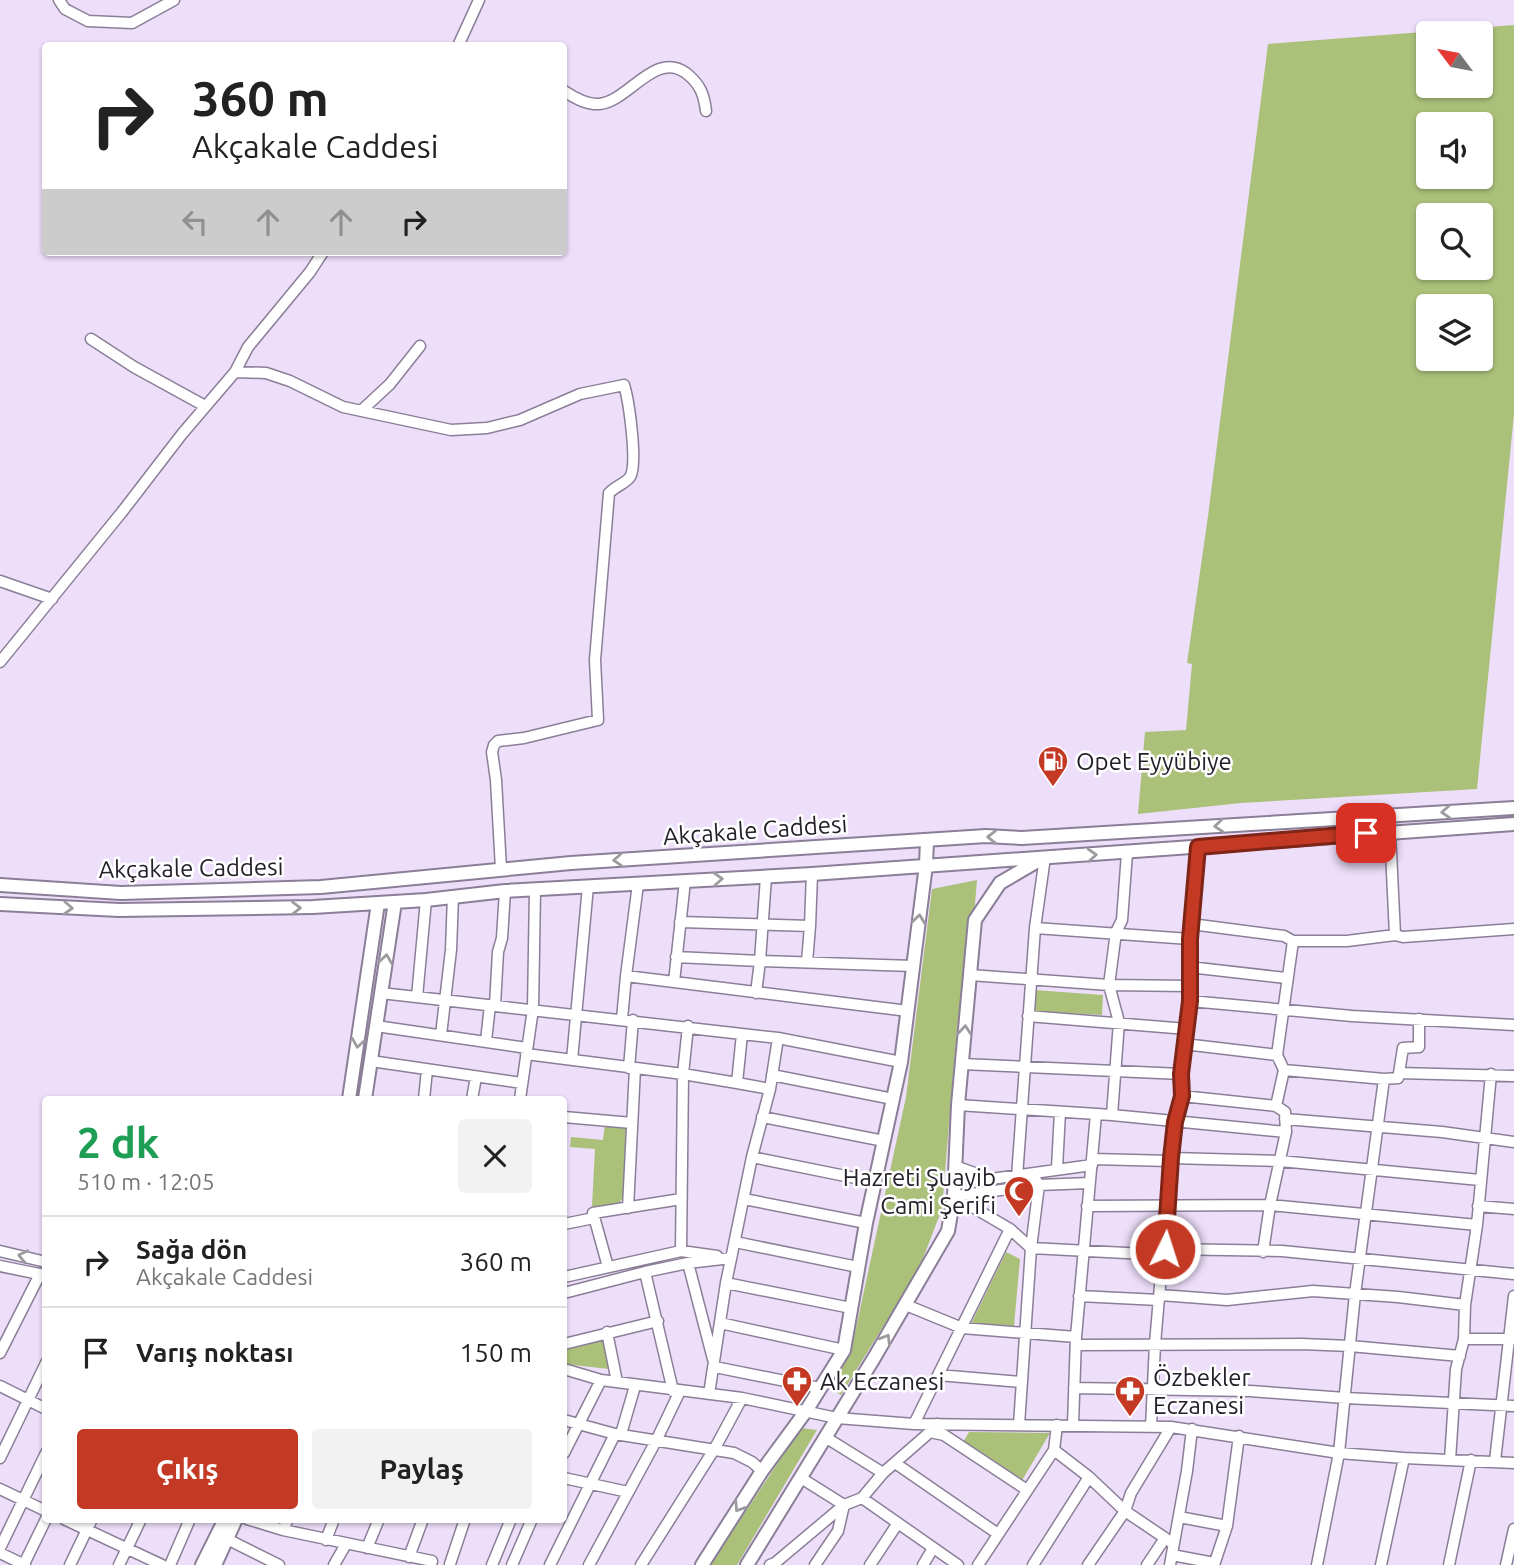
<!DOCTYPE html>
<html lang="tr">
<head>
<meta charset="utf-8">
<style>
	:root { --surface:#fff; --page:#f2f2f2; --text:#222; --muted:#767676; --line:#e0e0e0; --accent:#c43923 }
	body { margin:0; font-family:Ubuntu,sans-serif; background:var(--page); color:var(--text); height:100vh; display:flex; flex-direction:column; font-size:26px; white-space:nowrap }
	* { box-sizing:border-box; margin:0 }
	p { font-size:23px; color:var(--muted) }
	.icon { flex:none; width:38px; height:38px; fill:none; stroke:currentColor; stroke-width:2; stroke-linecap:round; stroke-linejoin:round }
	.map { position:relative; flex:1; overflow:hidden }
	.details { position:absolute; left:42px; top:1096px; width:525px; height:427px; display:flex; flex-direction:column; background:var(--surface); border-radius:7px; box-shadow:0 2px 5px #0004 }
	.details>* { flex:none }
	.banner { position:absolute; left:42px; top:42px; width:525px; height:214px; border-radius:7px; box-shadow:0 2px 5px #0004; background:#fff; color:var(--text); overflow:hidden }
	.needle { width:46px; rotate:302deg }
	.controls { position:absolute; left:1416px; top:21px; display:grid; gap:14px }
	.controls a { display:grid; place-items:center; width:77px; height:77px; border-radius:7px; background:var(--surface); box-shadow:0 2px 5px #0004; font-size:35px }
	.pin { position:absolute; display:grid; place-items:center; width:60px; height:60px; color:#fff; margin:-30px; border-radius:14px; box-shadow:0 4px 10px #0006 }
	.me { position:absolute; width:77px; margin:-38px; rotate:4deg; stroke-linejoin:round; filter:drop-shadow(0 0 5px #0008) }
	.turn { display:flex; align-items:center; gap:24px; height:147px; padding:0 35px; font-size:32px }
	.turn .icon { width:91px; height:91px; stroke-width:2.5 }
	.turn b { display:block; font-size:49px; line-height:60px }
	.lanes { display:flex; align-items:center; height:66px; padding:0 35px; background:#0003; justify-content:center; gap:35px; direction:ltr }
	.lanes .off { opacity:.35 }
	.round { display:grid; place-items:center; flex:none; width:74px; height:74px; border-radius:7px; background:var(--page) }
	.summary { display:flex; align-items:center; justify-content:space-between; height:119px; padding:0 35px }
	h1 { font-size:42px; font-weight:700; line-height:52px; color:#1e9e55 }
	.button { display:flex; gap:14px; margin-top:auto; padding:14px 35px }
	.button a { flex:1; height:80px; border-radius:7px; background:var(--accent); color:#fff; font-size:28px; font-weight:700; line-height:80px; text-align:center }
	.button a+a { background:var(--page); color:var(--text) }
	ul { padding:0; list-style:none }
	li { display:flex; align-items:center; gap:21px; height:91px; padding:0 35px; border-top:2px solid var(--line) }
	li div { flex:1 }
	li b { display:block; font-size:26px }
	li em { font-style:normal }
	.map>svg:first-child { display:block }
</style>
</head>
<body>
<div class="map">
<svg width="1514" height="1565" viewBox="0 0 1514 1565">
	<rect width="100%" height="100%" fill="#eddefa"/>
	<path fill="#abc17a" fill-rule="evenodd" d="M1514,25V414L1477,789L1241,803L1138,814L1145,732L1186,730L1192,664L1187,663L1208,516L1268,44ZM1428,33H1480V86H1428ZM1428,124H1480V177H1428ZM1428,215H1480V268H1428ZM1428,306H1480V359H1428Z
		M977,880L972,941L957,1028L942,1209L910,1292L892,1323L887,1320L841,1395L831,1389L851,1351L906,1097L932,889Z
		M1034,990L1103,995L1102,1015L1034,1011Z
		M605,1124L626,1126L624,1195L619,1204L595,1207L592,1206L595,1149L570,1147L571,1137L603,1140Z
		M1006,1252L1020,1259L1014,1326L971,1324Z
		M604,1337L609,1369L564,1364V1351Z
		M801,1428L817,1430L737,1565H710Z
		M969,1432L1050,1433L1021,1482L962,1444Z"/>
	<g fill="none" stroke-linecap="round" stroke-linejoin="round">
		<g stroke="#8b7e97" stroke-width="13">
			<path id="minor" d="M59,0L65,9L88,21L132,23L174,0
				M458,46L479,0
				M564,91C573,97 588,105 599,104C628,102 655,50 686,73C700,84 704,94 706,111
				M91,339L134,367L205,406
				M235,372L266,373L290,381L343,407L451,430L487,428L520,420L580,394L624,385C629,401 638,465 630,477C626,483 616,486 609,493L595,660L598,720L524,738L498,741L494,745L492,752L496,780L501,869
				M361,411L390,384L420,346
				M0,581L52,599
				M0,662L122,512L182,434L235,372L248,347L310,272L323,252
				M1390,831L1395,935
				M680,922L810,926L807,962
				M1191,924L1284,936L1293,941
				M810,926L812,874
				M1035,928L1190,939
				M676,957L760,961L766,877
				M1189,967L1286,978
				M970,975L1109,985L1188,986
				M626,976L638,884
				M674,982L685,881
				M381,993L742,1034
				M756,993L760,961L913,966
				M417,997L426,900
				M1190,1001L1352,1016L1514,1025
				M495,1005L498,952L502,938L505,891
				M1028,1016L1187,1029
				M622,1019L626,976L908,1011
				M376,1026L527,1048
				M688,1026L683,1074L737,1083L742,1034L778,1038
				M441,1035L451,950L453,896
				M486,1041L490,1005
				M1184,1044L1277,1055
				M526,1054L683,1074L681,1251
				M572,1060L588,886
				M371,1061L522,1083
				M962,1064L1181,1074
				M629,1068L633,1020
				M1284,1070L1384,1079L1398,1078L1399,1073L1514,1076
				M1399,1073L1403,1048L1419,1047V1019
				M772,1075L893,1099
				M737,1083L770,1089
				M1182,1096L1276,1106
				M424,1099L427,1070
				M472,1099L476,1077
				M520,1099L533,1009L535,890
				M958,1105L1112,1115L1286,1132
				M1112,1115L1119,1022L1109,985L1116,932L1122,920L1127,853
				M564,1117L632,1123
				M762,1117L884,1141
				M1285,1119L1442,1132L1514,1142
				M752,1157L875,1182
				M1171,1158L1280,1161L1480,1180
				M1092,1159L1171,1161
				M955,1166L991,1179L1092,1165
				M1057,1168L1060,1112
				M1017,1177L1035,928L1045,857
				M954,1196L1010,1229L1031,1248L1164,1255
				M955,1196L1039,1185L1089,1183
				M744,1199L866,1223
				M1087,1206L1270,1205L1477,1225
				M1478,1206L1514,1209
				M628,1208L635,1068
				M564,1224L594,1218
				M735,1242L858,1267
				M1165,1249L1282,1251L1514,1274
				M0,1251L46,1262
				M1263,1252L1270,1205L1286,1132L1285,1112L1276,1106L1284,1070L1277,1055L1293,941H1347L1395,935L1403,937L1514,929
				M688,1263L713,1359
				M0,1266L44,1275
				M608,1267L593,1213L681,1199
				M645,1272L673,1391
				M564,1277L681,1251L717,1256
				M726,1283L851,1308
				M564,1293L645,1272L688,1263L731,1258
				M1160,1295L1227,1300L1313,1291L1398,1297L1465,1305
				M1079,1296L1159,1300
				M906,1305L962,1328L1076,1337
				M720,1323L844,1350
				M607,1332L617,1382
				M1464,1339H1513
				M564,1344L658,1321
				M1076,1345L1302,1344L1350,1346L1460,1356
				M0,1353L40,1274
				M715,1367L820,1388
				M564,1369L601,1380L742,1398L837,1418L914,1424L1171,1427L1339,1453L1404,1458L1514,1463
				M938,1375L1021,1382
				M0,1386L46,1409
				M1074,1388L1250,1391L1345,1398L1514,1406
				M709,1394L726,1283L752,1157L770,1089L778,1038L901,1062
				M564,1420L615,1434L734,1453L752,1462L762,1471
				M914,1424L1010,1229
				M1019,1425L1031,1248L1039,1185L1032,1174
				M1073,1425L1076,1337L1096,1114
				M1151,1427L1155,1344L1171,1158L1175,1122L1182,1096L1181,1074L1190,1001V939L1198,847
				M930,1432L944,1435L1027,1490
				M621,1434L635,1386
				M825,1437L883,1473
				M1054,1450L1089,1477L1125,1511L1165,1538
				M564,1453L601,1380
				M0,1458L46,1363
				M1450,1460L1456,1369L1464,1339L1465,1305L1477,1225L1491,1074
				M1495,1461L1514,1296
				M895,1463L998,1534
				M564,1478L628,1492
				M801,1478L844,1505L838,1531L815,1565
				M0,1489L46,1511
				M862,1498L958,1565
				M1179,1517L1227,1526
				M64,1519L162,1565
				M247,1519L283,1530L432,1561L431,1565
				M283,1530L288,1519
				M221,1536L279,1565
				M326,1540L334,1519
				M0,1548L46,1453
				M367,1548L379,1519
				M0,1553L25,1565
				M1172,1555L1214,1563
				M409,1557L423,1519
				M24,1564L46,1519
				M450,1564L465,1519
				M70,1565L92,1519
				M119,1565L141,1519
				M170,1565L190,1519
				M334,1565L346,1544
				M492,1565L511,1519
				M512,1565L532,1519
				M550,1565L615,1434
				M589,1565L656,1441L680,1391
				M641,1565L715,1448L742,1398
				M770,1565L775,1563L844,1505L862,1498L883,1473L930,1432L937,1424
				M870,1565L898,1523
				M923,1565L933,1548
				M978,1565L1054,1450L1057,1425
				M1033,1565L1089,1477
				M1088,1565L1125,1511L1131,1493L1171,1427
				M1147,1565L1165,1538L1169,1541
				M1170,1565L1187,1471L1192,1429
				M1214,1565L1227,1526L1239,1436
				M1317,1565L1339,1453L1355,1294L1384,1079
				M1381,1565L1404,1458
				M1449,1565L1471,1460
				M1506,1565L1514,1529"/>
		</g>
		<g stroke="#8b7e97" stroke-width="16">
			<path id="major" d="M0,885L121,893L321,887L571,863L986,836L1022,838L1514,808
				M0,904L119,910L313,907L426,900L505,891L812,874L1514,824
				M349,1099L378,903
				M365,1099L395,902
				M202,1565L225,1519
				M215,1565L236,1519
				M702,1565L762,1471L806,1411L844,1350L866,1223L901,1062L926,865L927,840
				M747,1565L874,1358L948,1231L954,1196L958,1105L975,920L1000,883L1041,859"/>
		</g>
		<use href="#minor" stroke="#fff" stroke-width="10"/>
		<use href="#major" stroke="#fff" stroke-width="12"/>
	</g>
	<defs><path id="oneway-chevron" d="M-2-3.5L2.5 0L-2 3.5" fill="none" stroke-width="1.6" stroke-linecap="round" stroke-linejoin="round" transform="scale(1.75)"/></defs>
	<g stroke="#9d9b9f">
		<use href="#oneway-chevron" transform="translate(1446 812) rotate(177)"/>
		<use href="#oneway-chevron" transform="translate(1219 826) rotate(175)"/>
		<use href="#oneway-chevron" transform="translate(992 837) rotate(-179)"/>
		<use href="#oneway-chevron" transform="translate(1092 855) rotate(-3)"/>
		<use href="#oneway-chevron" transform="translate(618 860) rotate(177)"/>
		<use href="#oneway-chevron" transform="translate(718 879) rotate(-3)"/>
		<use href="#oneway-chevron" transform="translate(68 908) rotate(3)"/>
		<use href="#oneway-chevron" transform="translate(296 908) rotate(-1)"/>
		<use href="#oneway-chevron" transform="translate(919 919) rotate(-83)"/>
		<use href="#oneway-chevron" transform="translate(386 959) rotate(-82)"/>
		<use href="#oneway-chevron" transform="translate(965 1030) rotate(-85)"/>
		<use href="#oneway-chevron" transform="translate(358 1043) rotate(99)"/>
		<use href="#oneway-chevron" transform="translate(23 1256) rotate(-167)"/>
		<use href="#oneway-chevron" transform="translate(886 1339) rotate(-59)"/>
		<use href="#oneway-chevron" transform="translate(739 1507) rotate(123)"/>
	</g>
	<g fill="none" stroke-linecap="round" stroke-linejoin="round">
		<g stroke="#7f2517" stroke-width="18">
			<path id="route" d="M1165,1249L1171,1158L1175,1122L1182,1096L1181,1074L1190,1001V939L1198,847L1366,833"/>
		</g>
		<use href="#route" stroke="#c43923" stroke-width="12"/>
	</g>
	<defs>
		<g id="fuel-pin" transform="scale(1.575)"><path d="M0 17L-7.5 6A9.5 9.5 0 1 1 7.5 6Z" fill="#c43923" stroke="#fff"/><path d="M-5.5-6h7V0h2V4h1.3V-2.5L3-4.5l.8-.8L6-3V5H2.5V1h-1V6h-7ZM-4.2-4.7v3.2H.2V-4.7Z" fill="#fff"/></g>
		<g id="mosque-pin" transform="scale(1.575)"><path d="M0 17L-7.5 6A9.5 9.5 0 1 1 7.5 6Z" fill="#c43923" stroke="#fff"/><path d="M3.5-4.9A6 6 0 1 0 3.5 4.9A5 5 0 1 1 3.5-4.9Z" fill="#fff"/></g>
		<g id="pharmacy-pin" transform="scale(1.575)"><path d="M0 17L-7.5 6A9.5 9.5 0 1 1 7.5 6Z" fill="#c43923" stroke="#fff"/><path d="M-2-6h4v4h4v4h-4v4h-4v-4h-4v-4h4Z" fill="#fff"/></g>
	</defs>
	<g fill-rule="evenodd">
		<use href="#fuel-pin" x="1053" y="761"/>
		<use href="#mosque-pin" x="1019" y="1191"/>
		<use href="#pharmacy-pin" x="797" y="1381"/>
		<use href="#pharmacy-pin" x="1130" y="1391"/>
	</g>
	<g text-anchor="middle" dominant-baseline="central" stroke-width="5" stroke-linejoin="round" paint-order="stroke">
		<g font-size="24" fill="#25202a" stroke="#fff" text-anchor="start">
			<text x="1076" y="761">Opet Eyyübiye</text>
			<text x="996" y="1177" text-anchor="end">Hazreti Şuayib<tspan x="996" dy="28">Cami Şerifi</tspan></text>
			<text x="1153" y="1377">Özbekler<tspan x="1153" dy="28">Eczanesi</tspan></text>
			<text x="820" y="1381">Ak Eczanesi</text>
		</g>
		<g font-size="24" fill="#25202a" stroke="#fff">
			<text transform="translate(755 830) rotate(-4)">Akçakale Caddesi</text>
			<text transform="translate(191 868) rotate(-1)">Akçakale Caddesi</text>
		</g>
	</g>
</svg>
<div class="controls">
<a><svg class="needle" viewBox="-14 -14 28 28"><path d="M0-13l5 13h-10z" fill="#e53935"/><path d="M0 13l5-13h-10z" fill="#767676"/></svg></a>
<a><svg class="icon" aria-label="sound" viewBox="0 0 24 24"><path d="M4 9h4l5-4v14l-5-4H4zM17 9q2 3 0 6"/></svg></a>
<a><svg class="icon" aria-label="search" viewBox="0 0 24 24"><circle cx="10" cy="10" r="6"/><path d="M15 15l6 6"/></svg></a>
<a><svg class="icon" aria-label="layers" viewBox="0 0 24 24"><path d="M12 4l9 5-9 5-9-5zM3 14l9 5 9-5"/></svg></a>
</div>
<div class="pin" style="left:1366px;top:833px;background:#d93025"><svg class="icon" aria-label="arrive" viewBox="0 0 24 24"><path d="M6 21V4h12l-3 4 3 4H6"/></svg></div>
<svg class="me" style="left:1165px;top:1249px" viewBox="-20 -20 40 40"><circle r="17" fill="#c43923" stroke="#fff" stroke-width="3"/><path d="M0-11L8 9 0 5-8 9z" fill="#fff"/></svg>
<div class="banner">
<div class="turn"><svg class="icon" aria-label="right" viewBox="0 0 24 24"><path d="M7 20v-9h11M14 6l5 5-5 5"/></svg><div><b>360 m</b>Akçakale Caddesi</div></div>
<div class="lanes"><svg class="icon off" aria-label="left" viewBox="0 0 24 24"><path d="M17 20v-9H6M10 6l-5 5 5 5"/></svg><svg class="icon off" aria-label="ahead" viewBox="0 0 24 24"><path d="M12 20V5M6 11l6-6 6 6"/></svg><svg class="icon off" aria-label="ahead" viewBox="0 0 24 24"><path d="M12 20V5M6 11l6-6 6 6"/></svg><svg class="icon" aria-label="right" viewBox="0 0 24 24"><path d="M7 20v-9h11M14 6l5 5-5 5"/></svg></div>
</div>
<section class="details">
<div class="summary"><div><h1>2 dk</h1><p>510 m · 12:05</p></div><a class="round"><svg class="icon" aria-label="close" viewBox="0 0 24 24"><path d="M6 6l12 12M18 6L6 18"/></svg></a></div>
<ul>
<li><svg class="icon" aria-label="right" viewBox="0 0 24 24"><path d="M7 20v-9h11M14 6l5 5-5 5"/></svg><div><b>Sağa dön</b><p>Akçakale Caddesi</p></div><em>360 m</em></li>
<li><svg class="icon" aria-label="arrive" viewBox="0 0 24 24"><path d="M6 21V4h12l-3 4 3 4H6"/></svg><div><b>Varış noktası</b></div><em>150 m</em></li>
</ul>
<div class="button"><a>Çıkış</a><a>Paylaş</a></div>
</section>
</div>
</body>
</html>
